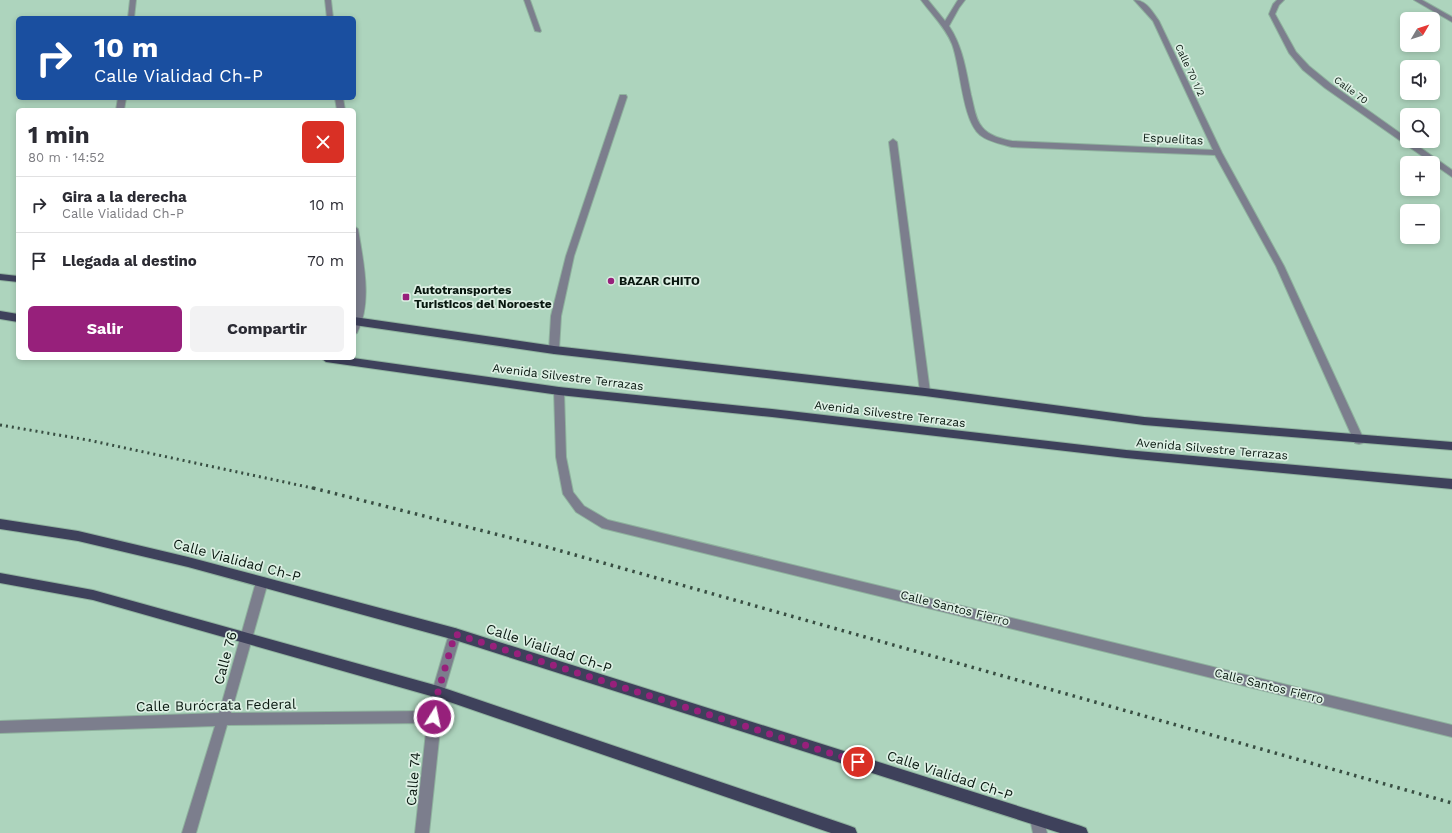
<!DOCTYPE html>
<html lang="es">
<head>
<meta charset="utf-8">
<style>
	:root { --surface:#fff; --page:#f2f2f3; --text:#2b2b33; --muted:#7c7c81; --line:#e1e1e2; --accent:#97207b }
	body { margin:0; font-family:"Work Sans",sans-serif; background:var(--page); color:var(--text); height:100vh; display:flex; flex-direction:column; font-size:15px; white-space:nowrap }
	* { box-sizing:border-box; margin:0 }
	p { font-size:13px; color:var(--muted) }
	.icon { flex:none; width:22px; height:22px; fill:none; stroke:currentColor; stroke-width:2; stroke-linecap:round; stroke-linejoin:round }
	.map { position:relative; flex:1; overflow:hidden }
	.details { position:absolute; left:16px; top:108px; width:340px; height:252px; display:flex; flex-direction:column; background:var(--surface); border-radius:6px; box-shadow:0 2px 6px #0003 }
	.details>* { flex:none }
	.guide { position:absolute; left:16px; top:16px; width:340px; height:84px; border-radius:6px; box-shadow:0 2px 6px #0003; background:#1a4fa0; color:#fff; overflow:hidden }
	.needle { width:26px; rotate:51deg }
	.controls { position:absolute; left:1400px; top:12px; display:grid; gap:8px }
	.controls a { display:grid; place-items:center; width:40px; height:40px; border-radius:6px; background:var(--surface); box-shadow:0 2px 6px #0003; font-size:20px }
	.pin { position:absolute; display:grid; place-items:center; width:34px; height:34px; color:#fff; margin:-17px; border:2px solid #fff; border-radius:50%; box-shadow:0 1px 4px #0007 }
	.me { position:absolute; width:44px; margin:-22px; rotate:10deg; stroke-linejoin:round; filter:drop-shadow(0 0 3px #0008) }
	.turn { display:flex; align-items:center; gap:14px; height:84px; padding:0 12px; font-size:18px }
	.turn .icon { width:52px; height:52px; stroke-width:2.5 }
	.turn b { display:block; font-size:28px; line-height:34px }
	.round { display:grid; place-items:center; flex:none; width:42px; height:42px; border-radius:6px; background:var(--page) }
	.summary { display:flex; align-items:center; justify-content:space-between; height:68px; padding:0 12px }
	h1 { font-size:24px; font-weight:700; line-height:30px }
	.primary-button { display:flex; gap:8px; margin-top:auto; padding:8px 12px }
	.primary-button a { flex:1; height:46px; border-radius:6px; background:var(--accent); color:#fff; font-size:16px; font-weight:700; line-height:46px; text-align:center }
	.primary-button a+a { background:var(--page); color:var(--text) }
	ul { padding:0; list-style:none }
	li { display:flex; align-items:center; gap:12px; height:56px; padding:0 12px; border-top:1px solid var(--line) }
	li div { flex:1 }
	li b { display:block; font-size:15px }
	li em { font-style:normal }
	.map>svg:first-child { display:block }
</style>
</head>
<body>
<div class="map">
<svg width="1452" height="833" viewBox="0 0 1452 833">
	<rect width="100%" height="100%" fill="#add4bd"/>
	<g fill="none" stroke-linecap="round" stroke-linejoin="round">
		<g stroke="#8fb29e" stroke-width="2">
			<path id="minor" d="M130,0H136L134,18H128Z
				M325,0H331L333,18H327Z
				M524,0H530L541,31L540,32L535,31Z
				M921,0H928L945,21L958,0H965L959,8L949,26C963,47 966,71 971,95C974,106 975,119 982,127C989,136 1002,139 1012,141L1213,150L1153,21L1134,0C1146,0 1152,11 1159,21L1222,153L1284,266L1364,440L1363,443L1359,444L1355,443L1276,266L1215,155L1012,147C1001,144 989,142 980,135C962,120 961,68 952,44C945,27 932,15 921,0Z
				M1277,0H1284L1279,5L1275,14L1296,52L1309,66L1331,84L1407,138V141H1411L1452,170V177L1325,88L1303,70L1289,53L1269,14L1273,4Z
				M1414,0H1422L1452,17V22Z
				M620,95H626L627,97L574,256L561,316L559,350L554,354L549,350L551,316L566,256Z
				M118,98H126L124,110H116Z
				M335,98H343L345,110H337Z
				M893,139L897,142L930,392L928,395H922L920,392L889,142Z
				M354,226L358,229C363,261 373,302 357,333L354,334L356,293Z
				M559,387L562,388L564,391L566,457L573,492L584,506L608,520L1452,725V737L602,528L576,512L563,494L556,457L554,391L556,388Z
				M262,577L266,578L268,582L231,713L429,711L432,692L449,634L451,630L455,628L459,630L461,634L444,692L429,833H415L427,723L227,725L196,833H182L215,726L0,733V721L219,713L256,582L258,578Z
				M1037,812L1042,814L1047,833H1033L1030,819L1032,814Z"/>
		</g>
		<g stroke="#8fb29e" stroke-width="2">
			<path id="major" d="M0,274L18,276V282L0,280Z
				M0,311L18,314V322L0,319Z
				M354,317L554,346L925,388L1144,417L1452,442V450L1144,425L925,396L554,354L354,325Z
				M321,358H353L559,387L772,409L1126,450L1452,479V489L1126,458L772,417L559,395L326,362Z
				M0,519L78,531L188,557L455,628L1081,826L1086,828L1088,833H1060L455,640L188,567L78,541L0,529Z
				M0,573L93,590L438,686L850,826L855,828L857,833H831L438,698L93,600L0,583Z"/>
		</g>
		<use href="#minor" fill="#7c7e8d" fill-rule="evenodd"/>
		<use href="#major" fill="#3e415b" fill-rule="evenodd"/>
		<path stroke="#384e42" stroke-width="3" stroke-dasharray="2 4" stroke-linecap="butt" d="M0,425L88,440L317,489"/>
		<path stroke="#384e42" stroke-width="3.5" stroke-dasharray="2.5 5" stroke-linecap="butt" d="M313,488L547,547L1452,803"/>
	</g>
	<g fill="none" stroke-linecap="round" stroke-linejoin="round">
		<path stroke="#97207b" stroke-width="7" stroke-dasharray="0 12.6" d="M434,717L438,692L455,634L858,762"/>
	</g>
	<g fill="#97207b" stroke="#dcefe3" stroke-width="1.5">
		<circle cx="611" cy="281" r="4"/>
		<rect x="402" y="293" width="8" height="8" rx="2"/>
	</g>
	<g text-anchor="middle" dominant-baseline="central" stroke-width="3.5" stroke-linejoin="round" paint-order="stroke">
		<g font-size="10" fill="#08170f" stroke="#dcefe3">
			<text transform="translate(1190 70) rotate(65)">Calle 70 1/2</text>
			<text transform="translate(1351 90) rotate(36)">Calle 70</text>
		</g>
		<g font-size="12" fill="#08170f" stroke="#dcefe3">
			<text transform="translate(1173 139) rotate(3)">Espuelitas</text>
			<text transform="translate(568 377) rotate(7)">Avenida Silvestre Terrazas</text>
			<text transform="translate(890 414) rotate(7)">Avenida Silvestre Terrazas</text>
			<text transform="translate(1212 449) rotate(5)">Avenida Silvestre Terrazas</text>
			<text transform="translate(955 608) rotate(14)">Calle Santos Fierro</text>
			<text transform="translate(1269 686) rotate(14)">Calle Santos Fierro</text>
		</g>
		<g font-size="12" font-weight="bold" fill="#08170f" stroke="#dcefe3" text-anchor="start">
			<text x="619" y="281">BAZAR CHITO</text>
			<text x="414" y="290">Autotransportes<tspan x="414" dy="14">Turisticos del Noroeste</tspan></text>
		</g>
		<g font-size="14" fill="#08170f" stroke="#dcefe3">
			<text transform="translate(237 560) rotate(15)">Calle Vialidad Ch-P</text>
			<text transform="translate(549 648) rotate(18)">Calle Vialidad Ch-P</text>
			<text transform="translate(225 658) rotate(-75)">Calle 76</text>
			<text transform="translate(216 705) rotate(-1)">Calle Burócrata Federal</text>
			<text transform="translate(950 775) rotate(18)">Calle Vialidad Ch-P</text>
			<text transform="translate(413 779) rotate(-85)">Calle 74</text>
		</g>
	</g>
</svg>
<div class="controls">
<a><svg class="needle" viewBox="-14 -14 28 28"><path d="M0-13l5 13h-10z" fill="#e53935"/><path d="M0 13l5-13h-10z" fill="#7c7c81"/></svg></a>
<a><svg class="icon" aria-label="sound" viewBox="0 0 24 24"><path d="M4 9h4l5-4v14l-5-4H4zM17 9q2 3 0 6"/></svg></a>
<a><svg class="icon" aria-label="search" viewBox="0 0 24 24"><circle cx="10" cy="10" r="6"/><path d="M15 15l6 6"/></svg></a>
<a>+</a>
<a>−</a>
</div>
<div class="pin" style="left:858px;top:762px;background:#d93025"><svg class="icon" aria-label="arrive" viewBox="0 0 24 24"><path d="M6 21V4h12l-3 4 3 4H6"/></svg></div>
<svg class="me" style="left:434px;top:717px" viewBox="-20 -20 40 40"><circle r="17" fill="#97207b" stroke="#fff" stroke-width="3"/><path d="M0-11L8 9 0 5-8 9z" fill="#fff"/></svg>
<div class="guide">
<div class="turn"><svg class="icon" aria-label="right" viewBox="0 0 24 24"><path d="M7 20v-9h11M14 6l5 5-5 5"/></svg><div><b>10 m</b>Calle Vialidad Ch-P</div></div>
</div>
<section class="details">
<div class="summary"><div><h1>1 min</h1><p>80 m · 14:52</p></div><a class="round" style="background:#d93025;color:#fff"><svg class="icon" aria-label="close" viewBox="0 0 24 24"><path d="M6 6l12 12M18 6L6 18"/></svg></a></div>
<ul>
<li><svg class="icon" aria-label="right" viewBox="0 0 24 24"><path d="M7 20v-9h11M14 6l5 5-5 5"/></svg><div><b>Gira a la derecha</b><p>Calle Vialidad Ch-P</p></div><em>10 m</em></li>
<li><svg class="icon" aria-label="arrive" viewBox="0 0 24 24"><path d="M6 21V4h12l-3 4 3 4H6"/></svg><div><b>Llegada al destino</b></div><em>70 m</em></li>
</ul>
<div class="primary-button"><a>Salir</a><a>Compartir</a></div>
</section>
</div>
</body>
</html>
